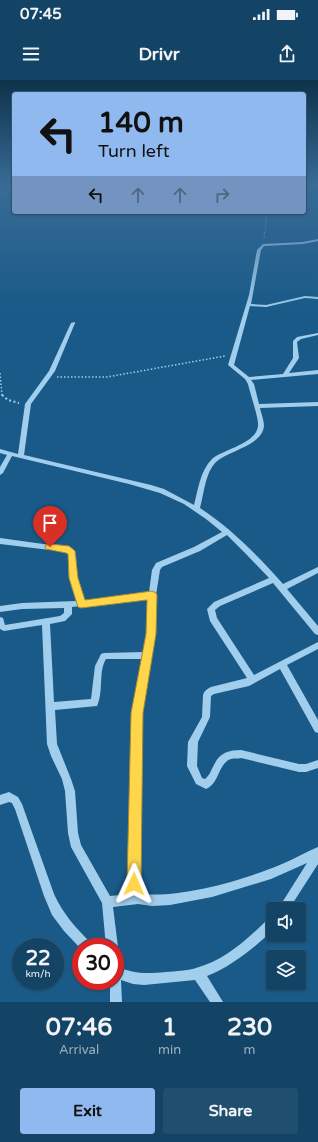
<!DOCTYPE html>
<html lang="en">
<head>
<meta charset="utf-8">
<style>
	:root { --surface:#134466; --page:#204e6f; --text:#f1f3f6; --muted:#9db0bf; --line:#325c7a; --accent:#90b9f0 }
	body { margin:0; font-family:"Varela Round",sans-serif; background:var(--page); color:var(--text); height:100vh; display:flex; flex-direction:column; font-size:15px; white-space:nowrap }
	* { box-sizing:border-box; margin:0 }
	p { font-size:13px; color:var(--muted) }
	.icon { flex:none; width:22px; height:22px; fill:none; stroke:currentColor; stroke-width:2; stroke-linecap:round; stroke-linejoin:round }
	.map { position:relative; height:922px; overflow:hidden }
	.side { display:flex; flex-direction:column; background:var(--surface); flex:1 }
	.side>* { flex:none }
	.top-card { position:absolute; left:12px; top:12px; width:294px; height:122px; border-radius:4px; box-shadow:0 1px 3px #0004,0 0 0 1px var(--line); background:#90b9f0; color:#111; overflow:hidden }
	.tools { position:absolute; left:266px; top:822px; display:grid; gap:8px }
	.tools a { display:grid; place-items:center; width:40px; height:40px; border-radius:4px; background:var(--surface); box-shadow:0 1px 3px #0004,0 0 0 1px var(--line); font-size:20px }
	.speed { position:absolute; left:12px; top:858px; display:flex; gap:8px; font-size:20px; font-weight:700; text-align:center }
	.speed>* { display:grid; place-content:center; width:52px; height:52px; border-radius:50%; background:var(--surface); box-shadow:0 1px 3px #0004,0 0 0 1px var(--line); line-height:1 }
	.speed small { font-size:10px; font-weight:400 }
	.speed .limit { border:6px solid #d22; background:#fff; color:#111 }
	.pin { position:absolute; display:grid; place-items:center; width:34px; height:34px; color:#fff; margin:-41px -17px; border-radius:50% 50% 50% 0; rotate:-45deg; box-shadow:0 0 4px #0007 }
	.pin .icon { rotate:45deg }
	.me { position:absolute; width:44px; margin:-22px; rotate:1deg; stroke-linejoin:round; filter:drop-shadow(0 0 3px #0008) }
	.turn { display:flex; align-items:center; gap:14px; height:84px; padding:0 20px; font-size:18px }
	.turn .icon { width:52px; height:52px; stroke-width:2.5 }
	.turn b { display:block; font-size:28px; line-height:34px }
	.lanes { display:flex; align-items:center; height:38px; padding:0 20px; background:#0003; justify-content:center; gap:20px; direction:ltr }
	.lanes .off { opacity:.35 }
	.eta { display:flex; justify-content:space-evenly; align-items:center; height:68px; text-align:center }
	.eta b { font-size:24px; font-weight:700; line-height:28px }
	.primary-button { display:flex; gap:8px; margin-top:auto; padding:8px 20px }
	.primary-button a { flex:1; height:46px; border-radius:4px; background:var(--accent); color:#111; font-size:16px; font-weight:700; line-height:46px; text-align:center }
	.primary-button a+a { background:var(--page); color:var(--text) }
	.status { display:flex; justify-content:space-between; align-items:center; height:28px; padding:0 20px; background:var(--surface); direction:ltr }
	.status svg { height:11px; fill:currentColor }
	header { display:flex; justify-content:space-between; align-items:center; height:52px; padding:0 20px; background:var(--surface); font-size:18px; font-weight:700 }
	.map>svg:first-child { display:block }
</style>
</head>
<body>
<div class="status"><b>07:45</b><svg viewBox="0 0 49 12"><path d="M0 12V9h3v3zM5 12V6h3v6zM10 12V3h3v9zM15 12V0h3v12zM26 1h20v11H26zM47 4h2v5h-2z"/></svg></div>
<header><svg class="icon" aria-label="menu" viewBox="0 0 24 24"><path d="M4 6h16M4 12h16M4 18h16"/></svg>Drivr<svg class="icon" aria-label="share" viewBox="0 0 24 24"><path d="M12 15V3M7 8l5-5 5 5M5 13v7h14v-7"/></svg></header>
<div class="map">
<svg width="318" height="922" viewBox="0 0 318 922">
	<rect width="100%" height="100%" fill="#195a88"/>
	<path fill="#2973a5" d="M0,104H14V117L0,119Z"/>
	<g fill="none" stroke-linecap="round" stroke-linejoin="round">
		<path stroke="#a2ceed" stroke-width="1" stroke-dasharray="1 1.5" stroke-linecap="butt" d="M264,158L266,143L265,132"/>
		<path stroke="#a2ceed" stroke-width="1.5" stroke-dasharray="1.5 2" stroke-linecap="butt" d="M0,293L2,315L4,316
			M57,297H107L225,276"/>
		<path stroke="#a2ceed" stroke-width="2" stroke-dasharray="2 2.5" stroke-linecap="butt" d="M2,315L8,320L19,323"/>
		<path fill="#a2ceed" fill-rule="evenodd" d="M318,159V161L303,164L264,166L261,170L251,224L266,225L305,216L318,217V219L305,218L266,227L250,226L234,285L249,297L283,294L293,278V261L297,257L318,253V255L301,259L297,262L299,278L289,293L318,290V294L251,300L254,304L259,324L318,322V326L260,328C261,333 264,340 264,346C262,366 229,370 216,382C205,393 204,414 200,428C232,449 258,476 283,504L318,487V493L287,509L318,546V555L315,554L273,503L220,526L215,530L217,538L254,595L318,562V569L287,585L318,640V653L315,652L280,589L249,606L214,614L211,616L210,637L198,662L197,686L202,698L205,699C210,695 211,690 214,685C219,673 229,670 241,670L299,684H306L318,680V688L306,692H299L241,678C238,679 234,678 231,679C218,683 220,703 206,709L196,704L187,686L188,662L202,637L203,615C204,611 207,609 211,607L247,598L210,541L207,529L214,522L269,498L246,474L227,455L200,471L162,487L160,490L156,515L155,554L141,633L140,812L141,814C182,818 244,800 282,784C294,779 306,772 318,767V784L289,829H278L307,783L271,799L212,817L170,825L152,826L138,824L113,827L118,867L115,871V867H106L102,823L71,767L68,753L65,711L62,699L51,676L47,664L42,545L4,551L0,549V537L3,538L5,545L60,536L64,533V528L22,529L0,532V526L22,523L76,521L69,498L68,474L67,472L0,464V458L72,468L76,474L77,498L84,521L149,512L152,490L156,483L194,467L222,452L206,439L184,424L160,413L129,404L12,376L3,393L0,395V387L7,375L0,373V369L18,374L25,324L49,291L71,243L75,242V243L55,291L31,324L24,375L151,405L164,409L194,425C198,410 200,391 212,379C224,369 256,364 258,346C259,339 250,313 248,304L245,299L228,285L249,215L257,170L263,164L303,162ZM148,518L147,554L144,572L104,573L101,574L95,586L91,619L54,622L50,544L65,541L72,534V527ZM106,579H143L133,633L130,814L110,816L81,765L78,753L75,711L71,699L57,664L55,630L97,626C104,611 98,592 106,579Z
			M9,712L18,717L22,724L54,814C63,834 76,848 91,863L93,867H81V869L64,851L52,835L44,816L15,729L12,723L9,722L0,725V715Z
			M273,837V850C254,868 232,886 207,896L223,922H210L195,900L144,905L133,904L121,900L122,922H110V901H115V886C134,894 146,894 166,892C176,891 187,891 196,888C224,881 249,858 269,838Z"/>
	</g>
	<linearGradient id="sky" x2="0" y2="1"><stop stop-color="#0e324b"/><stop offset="0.45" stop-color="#386b96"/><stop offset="1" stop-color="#386b96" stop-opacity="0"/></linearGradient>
	<rect width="318" height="233" fill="url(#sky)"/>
	<path fill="#ffd54a" stroke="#a68a30" d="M50,464L69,466L75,471L78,498L85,520L152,511L156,513L157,515L156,554L143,633L141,804L139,809L134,811L129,809L127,804L131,633L146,554L147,520L81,528L78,527L69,498L68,474L66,473L46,469L45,467L46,465Z"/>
</svg>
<div class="tools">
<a><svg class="icon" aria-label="sound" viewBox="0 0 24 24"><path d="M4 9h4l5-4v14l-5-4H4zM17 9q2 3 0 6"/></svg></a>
<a><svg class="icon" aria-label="layers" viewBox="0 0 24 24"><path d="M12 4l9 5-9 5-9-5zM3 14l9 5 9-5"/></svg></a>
</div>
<div class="speed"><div>22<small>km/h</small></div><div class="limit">30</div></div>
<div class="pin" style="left:50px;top:467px;background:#d93025"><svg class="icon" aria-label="arrive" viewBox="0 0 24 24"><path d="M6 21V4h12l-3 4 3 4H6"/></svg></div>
<svg class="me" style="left:134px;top:804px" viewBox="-20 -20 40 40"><path d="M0-17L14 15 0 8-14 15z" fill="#ffd54a" stroke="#fff" stroke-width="4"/></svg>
<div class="top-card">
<div class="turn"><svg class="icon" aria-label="left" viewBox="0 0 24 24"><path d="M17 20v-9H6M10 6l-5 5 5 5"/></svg><div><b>140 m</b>Turn left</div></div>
<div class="lanes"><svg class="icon" aria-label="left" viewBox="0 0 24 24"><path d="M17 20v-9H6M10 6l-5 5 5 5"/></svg><svg class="icon off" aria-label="ahead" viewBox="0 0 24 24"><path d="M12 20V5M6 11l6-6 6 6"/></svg><svg class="icon off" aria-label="ahead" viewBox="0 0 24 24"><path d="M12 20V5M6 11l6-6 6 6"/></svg><svg class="icon off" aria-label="right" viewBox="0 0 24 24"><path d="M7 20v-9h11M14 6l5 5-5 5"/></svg></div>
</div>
</div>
<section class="side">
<div class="eta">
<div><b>07:46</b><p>Arrival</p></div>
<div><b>1</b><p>min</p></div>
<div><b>230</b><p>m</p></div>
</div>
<div class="primary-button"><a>Exit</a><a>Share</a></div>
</section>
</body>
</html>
